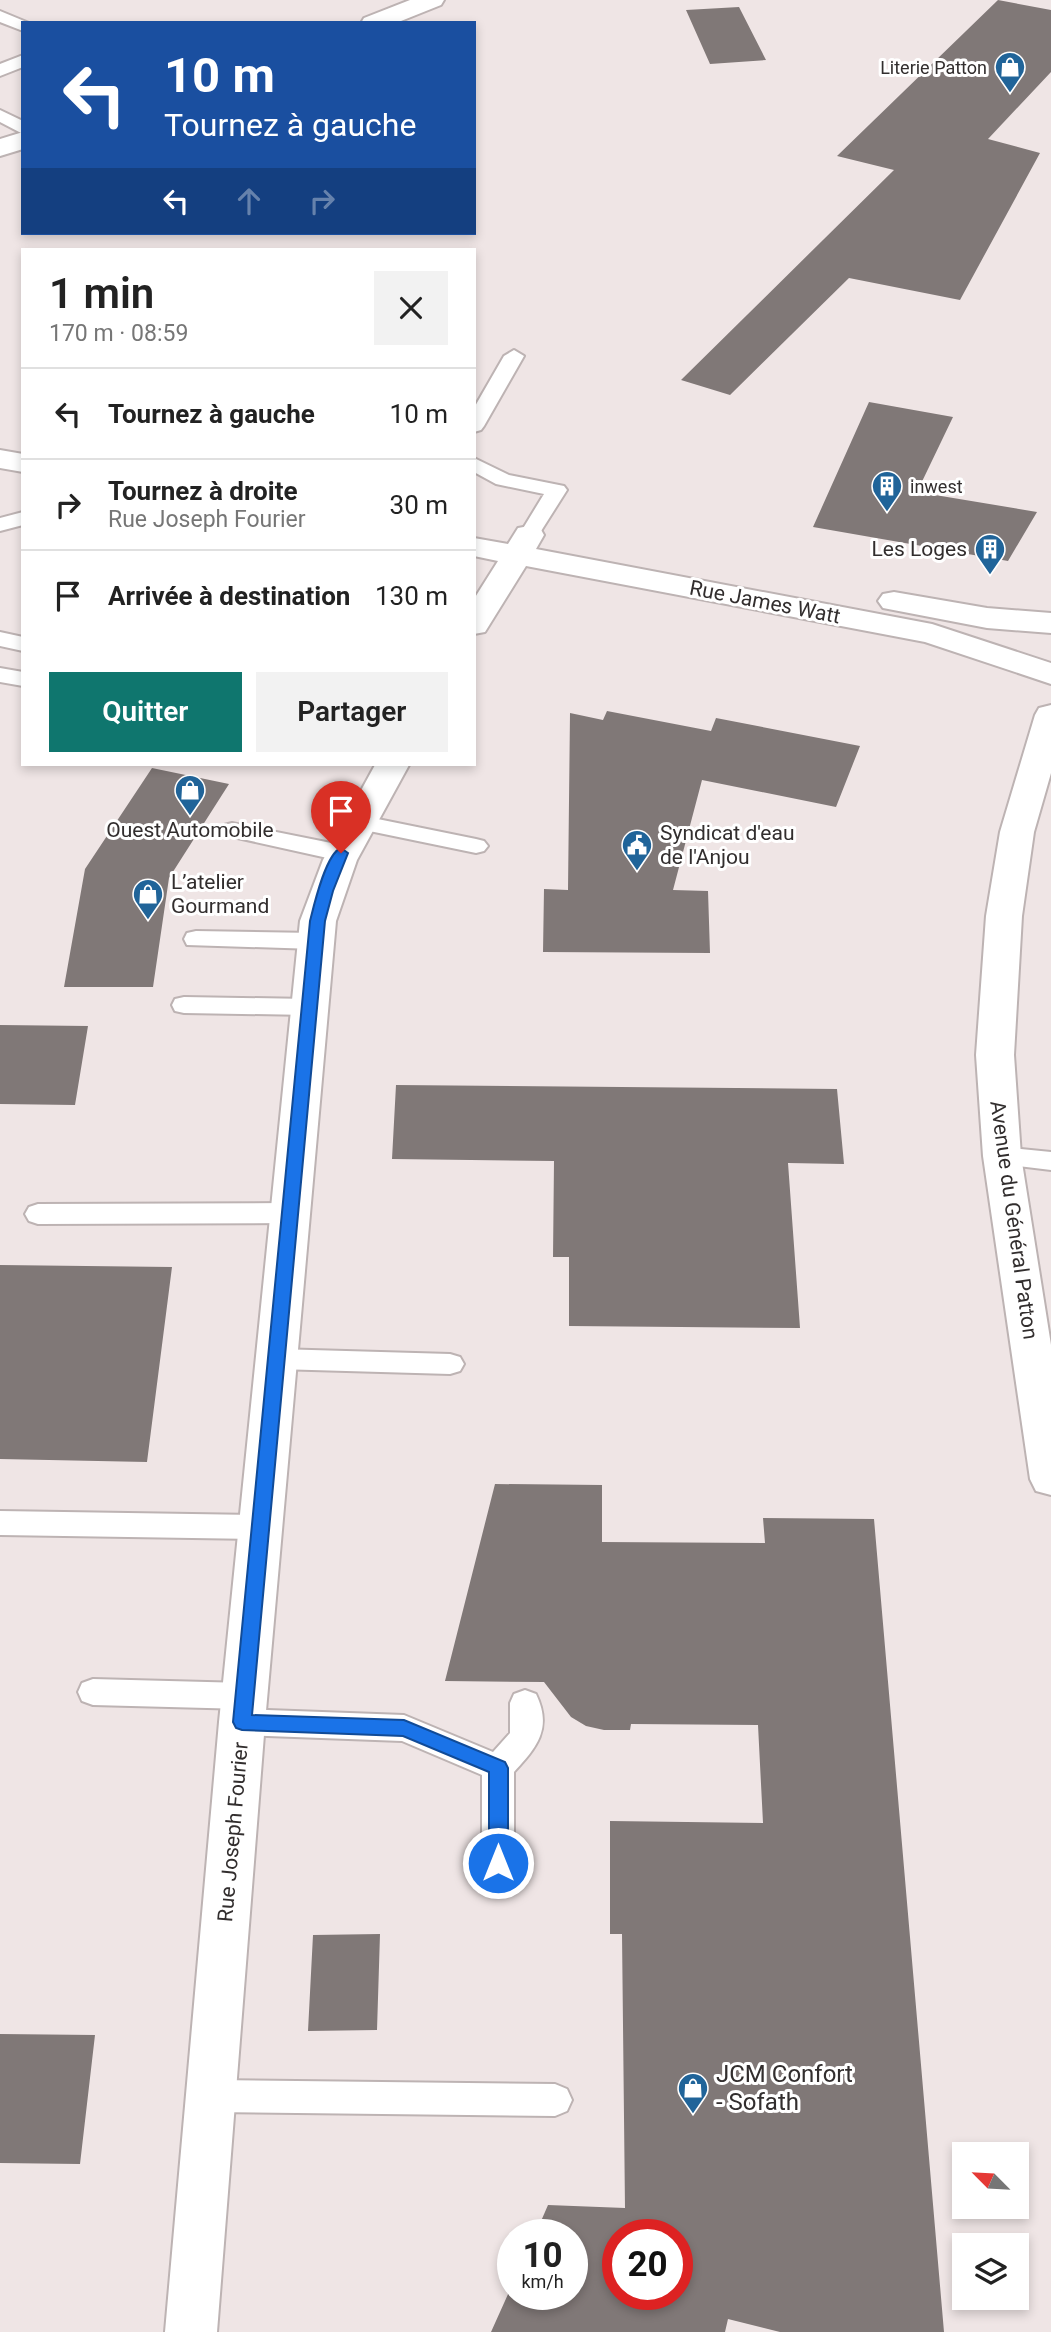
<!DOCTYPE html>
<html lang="fr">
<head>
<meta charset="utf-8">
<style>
	:root { --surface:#fff; --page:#f2f2f2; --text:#222; --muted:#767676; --line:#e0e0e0; --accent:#0f766e }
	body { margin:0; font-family:Roboto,sans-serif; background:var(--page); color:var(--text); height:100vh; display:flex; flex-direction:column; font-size:26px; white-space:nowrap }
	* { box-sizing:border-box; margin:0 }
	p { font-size:23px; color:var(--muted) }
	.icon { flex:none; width:38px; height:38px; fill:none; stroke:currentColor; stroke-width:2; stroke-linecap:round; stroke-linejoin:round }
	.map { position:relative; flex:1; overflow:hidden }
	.side { position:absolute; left:21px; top:248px; width:455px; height:518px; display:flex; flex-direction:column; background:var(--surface); border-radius:0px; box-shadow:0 4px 10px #0003 }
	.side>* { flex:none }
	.banner { position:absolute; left:21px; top:21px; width:455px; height:214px; border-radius:0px; box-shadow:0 4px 10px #0003; background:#1a4fa0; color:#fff; overflow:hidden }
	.needle { width:46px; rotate:294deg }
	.tools { position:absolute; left:952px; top:2142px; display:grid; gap:14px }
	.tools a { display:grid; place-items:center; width:77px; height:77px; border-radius:0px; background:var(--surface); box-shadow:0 4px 10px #0003; font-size:35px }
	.speed { position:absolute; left:497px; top:2219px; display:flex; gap:14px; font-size:35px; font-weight:700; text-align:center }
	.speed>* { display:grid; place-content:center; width:91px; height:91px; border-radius:50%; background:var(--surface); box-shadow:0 4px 10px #0003; line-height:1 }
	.speed small { font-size:18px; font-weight:400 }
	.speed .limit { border:10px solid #d22; background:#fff; color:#111 }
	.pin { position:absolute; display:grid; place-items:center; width:60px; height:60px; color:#fff; margin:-72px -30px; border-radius:50% 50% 50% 0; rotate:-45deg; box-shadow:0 0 7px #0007 }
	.pin .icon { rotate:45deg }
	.me { position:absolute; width:77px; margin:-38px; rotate:0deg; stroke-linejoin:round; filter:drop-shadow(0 0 5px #0008) }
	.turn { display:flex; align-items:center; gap:24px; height:147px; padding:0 28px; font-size:32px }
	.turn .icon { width:91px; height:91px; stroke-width:2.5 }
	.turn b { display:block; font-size:49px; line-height:60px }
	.lanes { display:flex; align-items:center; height:66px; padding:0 28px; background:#0003; justify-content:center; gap:35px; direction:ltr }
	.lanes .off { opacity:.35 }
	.round { display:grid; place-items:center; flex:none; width:74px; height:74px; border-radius:0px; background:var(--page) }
	.head { display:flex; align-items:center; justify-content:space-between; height:119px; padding:0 28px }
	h1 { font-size:42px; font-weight:600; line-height:52px }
	.button { display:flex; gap:14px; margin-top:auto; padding:14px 28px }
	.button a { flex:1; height:80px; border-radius:0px; background:var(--accent); color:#fff; font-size:28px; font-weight:600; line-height:80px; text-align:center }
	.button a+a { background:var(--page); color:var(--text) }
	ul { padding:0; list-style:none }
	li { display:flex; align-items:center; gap:21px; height:91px; padding:0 28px; border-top:2px solid var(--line) }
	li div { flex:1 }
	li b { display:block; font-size:26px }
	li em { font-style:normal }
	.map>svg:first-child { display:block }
</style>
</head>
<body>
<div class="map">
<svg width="1051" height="2332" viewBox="0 0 1051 2332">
	<rect width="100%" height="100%" fill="#efe5e5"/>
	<path fill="#807877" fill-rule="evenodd" d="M998,0L1051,10V72L988,139L1040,153L960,300L849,278L730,395L681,380L894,170L837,156Z
		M739,7L766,60L710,64L686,10Z
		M869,402L953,417L917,492L1037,512L1008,561L813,527Z
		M607,711L711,731L716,718L860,746L836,807L702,780L673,890L708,891L710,953L543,952L544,889L568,890L570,713L603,720Z
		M152,768L229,784L169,878L153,987H64L85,869Z
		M0,1025L88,1026L75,1105L0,1104Z
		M396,1085L837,1089L844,1164L788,1163L800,1328L569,1326V1257H553L554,1161L392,1159Z
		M0,1265L172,1267L147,1462L0,1459Z
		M495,1484L602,1485V1542L765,1543L763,1518L874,1519L944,2332H780L728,2319L725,2332H491L513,2283V2294H572V2235H535L548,2205L625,2208L622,1934H610V1821L763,1823L758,1725L631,1724L630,1730H604L586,1726L571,1717L544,1682L445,1681ZM618,2235H677V2294H618Z
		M380,1934L377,2030L308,2031L313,1935Z
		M0,2034L95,2035L80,2164L0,2163Z"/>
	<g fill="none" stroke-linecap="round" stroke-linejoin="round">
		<g stroke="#bdb3b3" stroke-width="4">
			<path id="lane" d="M0,11L29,23H23V31L0,22Z
				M23,55V67L0,76V64Z
				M0,110L23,121V134L0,122Z
				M514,350L524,356L484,426L481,430L474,432V408L504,356Z
				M474,458L509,475L564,486L567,490L536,539H522L519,535L544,494L496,484L474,472Z
				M23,512V525L0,531V518Z
				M0,632L23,637V651L0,646Z
				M0,668L23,672V686L0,682Z
				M358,815L476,839L484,841L488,846L484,851L476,853L350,827L346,822L350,817Z
				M232,823L341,845L349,848L353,853L349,858L341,861L224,835L220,830L224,825Z
				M196,931L315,933L324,935L327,941L324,947L315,949L187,945L184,939L187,933Z
				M184,997L309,999L318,1001L321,1007L318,1013L309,1015L184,1013L175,1011L172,1005L175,999Z
				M1002,1147L1051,1152V1170L993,1163L989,1156L993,1149Z
				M289,1203L298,1206L302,1213L298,1220L289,1223L38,1224L29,1221L25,1214L29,1207L38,1204Z
				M277,1349L450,1354L460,1357L464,1364L460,1371L450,1374L277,1369L267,1366L263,1359L267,1352Z
				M0,1511L261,1515L271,1519L276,1527L271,1535L261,1539L0,1535Z
				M93,1679L245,1683L256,1687L260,1696L256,1705L245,1709L93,1705L82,1701L78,1692L82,1683Z
				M525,1690L536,1694C553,1729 536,1748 514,1772V1863L509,1873L498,1877L487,1873L482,1863V1775L402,1741L242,1735L231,1731L227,1722L231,1713L242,1709L404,1715L493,1752L510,1733V1703L514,1694Z
				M211,2080L555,2084L567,2089L572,2100L567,2111L555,2116L211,2112L199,2107L194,2096L199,2085Z"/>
		</g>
		<g stroke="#bdb3b3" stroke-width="4">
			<path id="street" d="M0,450L23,454V472L0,468Z
				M529,526L540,528L544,535L536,549L932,624L1051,663V684L925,642L526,566L485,632L474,634V599L498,561L474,556V538L508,544L518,528Z
				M894,592L987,608L1051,613V633L987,628L883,608L878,601L883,594Z
				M375,765H409L357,860L336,921L265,1722L217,2332H165L219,1722L300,921L323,860Z"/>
		</g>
		<g stroke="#bdb3b3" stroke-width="4">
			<path id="secondary" d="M410,0H444L441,5L396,23H361L364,18Z
				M23,132V149L0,156V139Z
				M1051,705V773L1034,832L1022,916L1014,1055L1021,1156L1051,1345V1495L1036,1491L1030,1479L983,1156L976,1055L986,916L1000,832L1035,715L1039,708Z"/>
		</g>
		<use href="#lane" fill="#fff" fill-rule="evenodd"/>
		<use href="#street" fill="#fff" fill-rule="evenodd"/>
		<use href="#secondary" fill="#fff" fill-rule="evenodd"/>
	</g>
	<path fill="#1a73e8" stroke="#114b97" stroke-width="2" d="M341,848L348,853L333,891L325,921L252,1715L404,1720L505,1762L508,1768V1863L505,1869L498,1871L492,1869L489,1863V1772L403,1736L242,1730L236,1728L233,1722L310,921C314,905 326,853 341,848Z"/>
	<defs>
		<g id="shop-pin" transform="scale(1.575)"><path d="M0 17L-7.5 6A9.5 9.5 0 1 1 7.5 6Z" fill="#206499" stroke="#fff"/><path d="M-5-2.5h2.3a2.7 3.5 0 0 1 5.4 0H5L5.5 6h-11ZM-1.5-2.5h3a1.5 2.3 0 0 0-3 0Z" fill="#fff"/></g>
		<g id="building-pin" transform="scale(1.575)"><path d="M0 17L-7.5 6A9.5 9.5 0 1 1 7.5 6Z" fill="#206499" stroke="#fff"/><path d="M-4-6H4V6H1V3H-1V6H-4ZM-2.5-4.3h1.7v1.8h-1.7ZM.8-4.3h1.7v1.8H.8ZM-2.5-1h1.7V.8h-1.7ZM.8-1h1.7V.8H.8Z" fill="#fff"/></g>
		<g id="civic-pin" transform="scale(1.575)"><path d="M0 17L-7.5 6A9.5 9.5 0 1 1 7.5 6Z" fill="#206499" stroke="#fff"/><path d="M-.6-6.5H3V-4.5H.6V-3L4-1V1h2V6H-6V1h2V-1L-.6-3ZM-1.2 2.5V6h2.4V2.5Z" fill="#fff"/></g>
	</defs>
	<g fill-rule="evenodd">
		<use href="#shop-pin" x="1010" y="67"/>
		<use href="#building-pin" x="887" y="486"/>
		<use href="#building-pin" x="990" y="549"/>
		<use href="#shop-pin" x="190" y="790"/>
		<use href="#civic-pin" x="637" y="845"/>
		<use href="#shop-pin" x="148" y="894"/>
		<use href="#shop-pin" x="693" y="2088"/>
	</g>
	<g text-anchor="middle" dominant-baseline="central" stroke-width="6" stroke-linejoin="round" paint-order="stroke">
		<g font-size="18" fill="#322e2e" stroke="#fff" text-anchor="end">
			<text x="987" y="67">Literie Patton</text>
			<text x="910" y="486" text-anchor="start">inwest</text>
		</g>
		<g font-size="21" fill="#322e2e" stroke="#fff" text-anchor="start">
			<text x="967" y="549" text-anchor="end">Les Loges</text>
			<text x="190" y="830" text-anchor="middle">Ouest Automobile</text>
			<text x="660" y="833">Syndicat d'eau<tspan x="660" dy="24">de l'Anjou</tspan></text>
			<text x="171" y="882">L’atelier<tspan x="171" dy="24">Gourmand</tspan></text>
		</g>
		<g font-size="21" fill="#322e2e" stroke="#fff">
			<text transform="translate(765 602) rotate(11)">Rue James Watt</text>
			<text transform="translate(1014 1220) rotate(82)">Avenue du Général Patton</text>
			<text transform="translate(233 1832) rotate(-85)">Rue Joseph Fourier</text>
		</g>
		<g font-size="24" fill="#322e2e" stroke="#fff" text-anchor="start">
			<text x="716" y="2074">JCM Confort<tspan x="716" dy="28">- Sofath</tspan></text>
		</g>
	</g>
</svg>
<div class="tools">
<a><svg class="needle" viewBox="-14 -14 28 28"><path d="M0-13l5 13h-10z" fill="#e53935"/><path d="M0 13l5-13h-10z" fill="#767676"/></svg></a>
<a><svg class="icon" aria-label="layers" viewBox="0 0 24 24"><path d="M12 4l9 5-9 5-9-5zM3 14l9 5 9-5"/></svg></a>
</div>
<div class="speed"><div>10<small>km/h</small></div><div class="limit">20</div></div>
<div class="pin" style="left:341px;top:853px;background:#d93025"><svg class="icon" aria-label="arrive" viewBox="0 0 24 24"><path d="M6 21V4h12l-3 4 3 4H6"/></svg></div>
<svg class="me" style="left:498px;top:1863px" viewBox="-20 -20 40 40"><circle r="17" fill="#1a73e8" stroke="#fff" stroke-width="3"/><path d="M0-11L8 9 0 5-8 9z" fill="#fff"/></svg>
<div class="banner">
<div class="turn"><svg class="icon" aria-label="left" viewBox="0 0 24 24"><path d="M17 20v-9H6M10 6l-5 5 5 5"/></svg><div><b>10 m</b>Tournez à gauche</div></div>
<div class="lanes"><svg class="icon" aria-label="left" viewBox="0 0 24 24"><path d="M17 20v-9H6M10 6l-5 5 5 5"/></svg><svg class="icon off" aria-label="ahead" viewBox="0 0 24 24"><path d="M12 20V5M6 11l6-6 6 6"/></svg><svg class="icon off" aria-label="right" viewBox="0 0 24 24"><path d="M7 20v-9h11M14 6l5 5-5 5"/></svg></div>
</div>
<section class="side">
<div class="head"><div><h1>1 min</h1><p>170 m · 08:59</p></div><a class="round"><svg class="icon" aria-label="close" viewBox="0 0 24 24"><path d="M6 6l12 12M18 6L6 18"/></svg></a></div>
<ul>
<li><svg class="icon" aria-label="left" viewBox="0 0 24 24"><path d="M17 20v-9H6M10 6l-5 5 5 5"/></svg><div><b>Tournez à gauche</b></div><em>10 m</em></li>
<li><svg class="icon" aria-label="right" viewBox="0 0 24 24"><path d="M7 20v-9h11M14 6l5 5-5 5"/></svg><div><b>Tournez à droite</b><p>Rue Joseph Fourier</p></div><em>30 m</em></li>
<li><svg class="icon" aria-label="arrive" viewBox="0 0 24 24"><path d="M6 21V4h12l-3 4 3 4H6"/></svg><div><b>Arrivée à destination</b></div><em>130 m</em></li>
</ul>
<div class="button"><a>Quitter</a><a>Partager</a></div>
</section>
</div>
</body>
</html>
